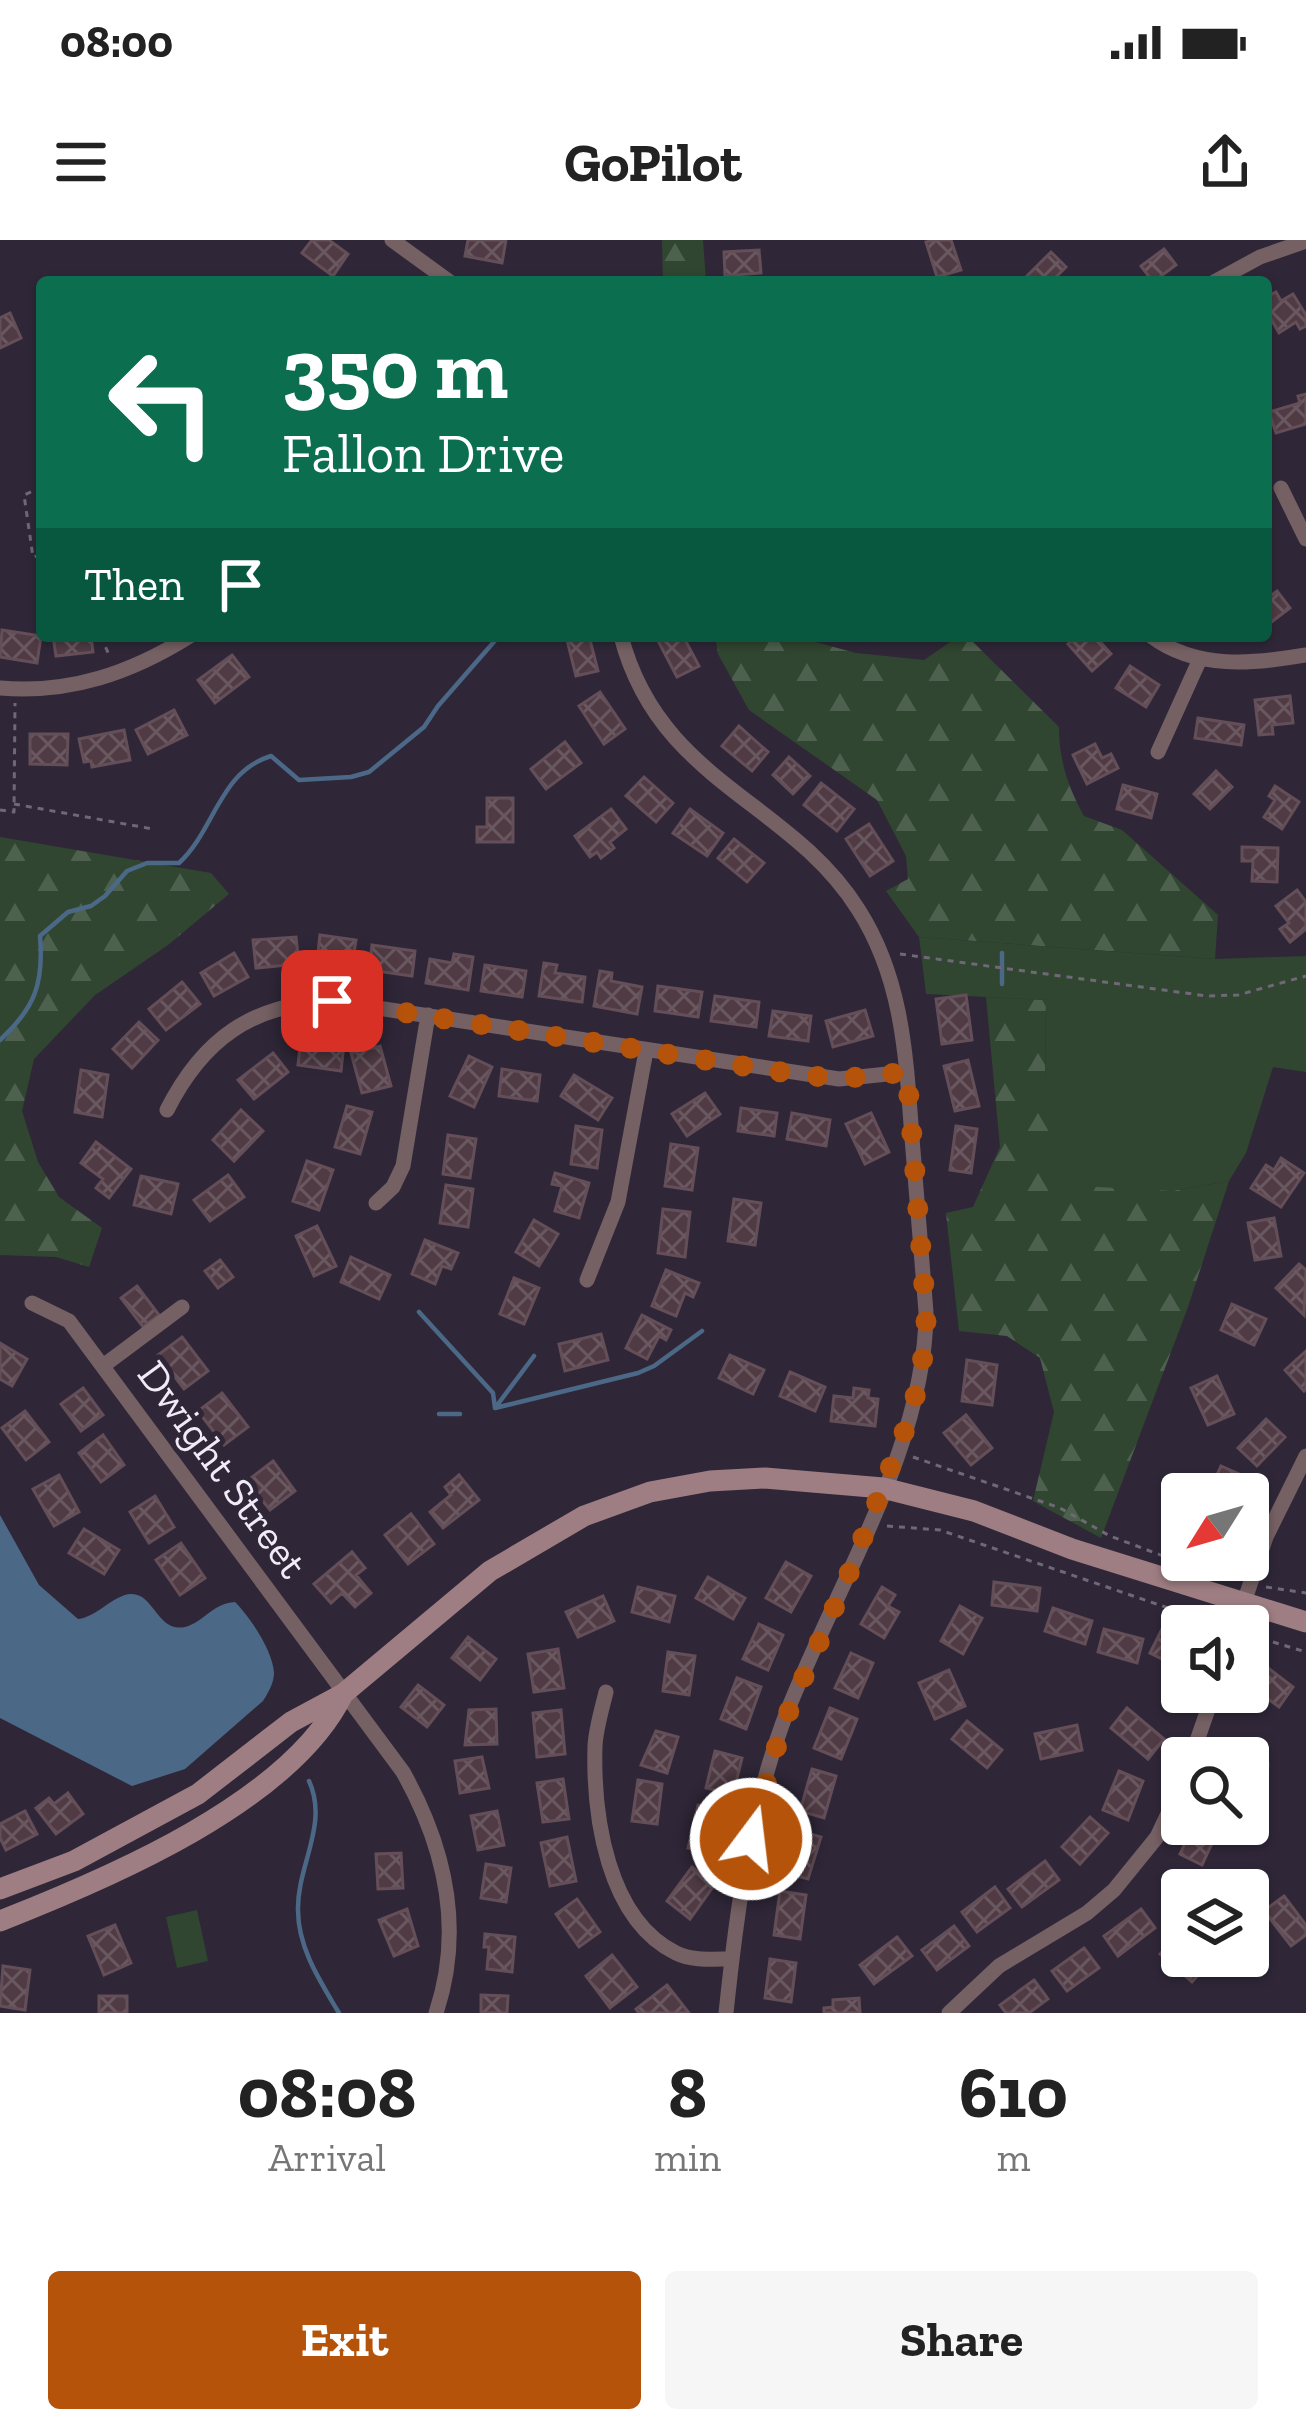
<!DOCTYPE html>
<html lang="en">
<head>
<meta charset="utf-8">
<style>
	:root { --surface:#fff; --page:#f6f6f6; --text:#222; --muted:#767676; --accent:#b45309 }
	body { margin:0; font-family:"Zilla Slab",serif; background:var(--page); color:var(--text); height:100vh; display:flex; flex-direction:column; font-size:45px; white-space:nowrap }
	* { box-sizing:border-box; margin:0 }
	p { font-size:39px; color:var(--muted) }
	.icon { flex:none; width:66px; height:66px; fill:none; stroke:currentColor; stroke-width:2; stroke-linecap:round; stroke-linejoin:round }
	.map { position:relative; height:1773px; overflow:hidden }
	.panel { display:flex; flex-direction:column; background:var(--surface); flex:1 }
	.panel>* { flex:none }
	.guide { position:absolute; left:36px; top:36px; width:1236px; height:366px; border-radius:12px; box-shadow:0 3px 9px #0004; background:#0b6e4f; color:#fff; overflow:hidden }
	.needle { width:78px; rotate:233deg }
	.controls { position:absolute; left:1161px; top:1233px; display:grid; gap:24px }
	.controls a { display:grid; place-items:center; width:108px; height:108px; border-radius:12px; background:var(--surface); box-shadow:0 3px 9px #0004; font-size:60px }
	.pin { position:absolute; display:grid; place-items:center; width:102px; height:102px; color:#fff; margin:-51px; border-radius:24px; box-shadow:0 6px 18px #0006 }
	.me { position:absolute; width:132px; margin:-66px; rotate:15deg; stroke-linejoin:round; filter:drop-shadow(0 0 9px #0008) }
	.turn { display:flex; align-items:center; gap:42px; height:252px; padding:0 48px; font-size:54px }
	.turn .icon { width:156px; height:156px; stroke-width:2.5 }
	.turn b { display:block; font-size:84px; line-height:102px }
	.then { display:flex; align-items:center; height:114px; padding:0 48px; background:#0003; gap:24px; font-size:45px }
	.eta { display:flex; justify-content:space-evenly; align-items:center; height:204px; text-align:center }
	.eta b { font-size:72px; font-weight:800; line-height:84px }
	.button { display:flex; gap:24px; margin-top:auto; padding:24px 48px }
	.button a { flex:1; height:138px; border-radius:12px; background:var(--accent); color:#fff; font-size:48px; font-weight:800; line-height:138px; text-align:center }
	.button a+a { background:var(--page); color:var(--text) }
	.status { display:flex; justify-content:space-between; align-items:center; height:84px; padding:0 60px; background:var(--surface); direction:ltr }
	.status svg { height:33px; fill:currentColor }
	header { display:flex; justify-content:space-between; align-items:center; height:156px; padding:0 48px; background:var(--surface); font-size:54px; font-weight:800 }
	.map>svg:first-child { display:block }
</style>
</head>
<body>
<div class="status"><b>08:00</b><svg viewBox="0 0 49 12"><path d="M0 12V9h3v3zM5 12V6h3v6zM10 12V3h3v9zM15 12V0h3v12zM26 1h20v11H26zM47 4h2v5h-2z"/></svg></div>
<header><svg class="icon" aria-label="menu" viewBox="0 0 24 24"><path d="M4 6h16M4 12h16M4 18h16"/></svg>GoPilot<svg class="icon" aria-label="share" viewBox="0 0 24 24"><path d="M12 15V3M7 8l5-5 5 5M5 13v7h14v-7"/></svg></header>
<div class="map">
<svg width="1306" height="1773" viewBox="0 0 1306 1773">
	<defs>
		<pattern id="forest-firs" width="22" height="20" patternUnits="userSpaceOnUse" patternTransform="scale(3)"><rect width="22" height="20" fill="#304630"/><path d="M5 1l3.5 6h-7zM16 11l3.5 6h-7z" fill="#4e614f"/></pattern>
		<pattern id="building-cross-hatch" width="8" height="8" patternUnits="userSpaceOnUse" patternTransform="scale(3)"><rect width="8" height="8" fill="#503b45"/><path d="M0 0l8 8M0 8l8-8" fill="none" stroke="#6a5860"/></pattern>
	</defs>
	<rect width="100%" height="100%" fill="#2f2738"/>
	<path fill="url(#forest-firs)" d="M662,0H703L706,42H663Z
		M715,396H793L856,413L924,420L959,396H967L1059,487C1059,521 1068,547 1084,576L1122,590L1218,675L1215,719L919,697L886,651L908,639L906,616L877,560L749,470L718,414Z
		M0,597L211,633L229,654L168,705L95,755L34,819L22,871L38,922L59,957L102,988L89,1027L56,1017L0,1015Z
		M986,757L1046,760L1045,840L1171,951L1229,941L1188,1067L1101,1298L1033,1261L1054,1172L1040,1118L1007,1096L959,1091L946,973L973,967L1000,907Z"/>
	<path fill="#304630" d="M919,697L1215,719L1306,716V832L1273,827L1246,913L1229,941L1171,951L1080,946L1052,913L1045,840L1046,760L926,754Z
		M197,1670L208,1721L177,1728L166,1677Z"/>
	<path fill="#4c6887" d="M0,1275L39,1345L78,1379C97,1377 112,1356 130,1354C154,1352 157,1393 185,1387C204,1382 213,1363 235,1362C250,1377 273,1411 274,1433C274,1443 268,1453 263,1461L185,1529L132,1546L0,1478Z"/>
	<g fill="none" stroke-linecap="round" stroke-linejoin="round">
		<path stroke="#4c6887" stroke-width="4.5" d="M1002,744V713
			M0,800C35,768 44,743 40,696L68,672L91,666L105,656L127,631L147,623H179C215,590 219,532 271,516L299,540L351,537L369,532L424,487L438,466L499,396
			M419,1072L493,1153L495,1168
			M498,1164L534,1116
			M495,1168L638,1133L654,1126L702,1091
			M439,1174H460
			M309,1541C329,1584 297,1626 298,1670C298,1708 320,1741 339,1773"/>
	</g>
	<path fill="url(#building-cross-hatch)" stroke="#644e58" stroke-width="3" d="M312,0H329L348,14L333,36L302,13Z
		M468,0H506L502,23L465,16Z
		M933,0H951L961,30L937,37L926,2Z
		M1164,9L1176,25L1153,42L1141,26Z
		M759,10L761,33L725,36L724,12Z
		M1051,12L1066,27L1051,42H1021Z
		M1276,52L1281,61L1293,54L1306,75V86L1300,89L1296,82L1279,93L1266,70V57Z
		M10,73L21,98L0,108V78Z
		M1306,154V184L1276,193L1269,172L1300,163L1298,156Z
		M1277,351L1290,368L1266,386V359Z
		M2,390L41,396L37,423L0,417Z
		M53,396H91L93,412L56,416Z
		M566,396H589L598,431L576,436Z
		M683,396L699,426L677,437L656,397Z
		M1077,396H1095L1111,414L1092,431L1068,404Z
		M232,415L249,437L215,463L198,440Z
		M1130,426L1159,445L1146,467L1116,448Z
		M600,452L625,489L604,504L579,466Z
		M1290,456L1293,483L1272,485L1273,494L1259,495L1255,460Z
		M174,470L187,495L148,514L136,490Z
		M1198,478L1244,485L1241,505L1195,498Z
		M739,486L768,512L752,531L722,506Z
		M124,490L130,520L92,527L91,521L84,522L79,499Z
		M30,494H68L67,525L30,524Z
		M565,502L581,523L546,549L531,529Z
		M1095,504L1102,518L1111,514L1118,528L1087,544L1073,515Z
		M789,517L810,536L793,554L773,535Z
		M1216,531L1232,547L1210,569L1194,554Z
		M644,537L673,563L656,582L626,556Z
		M821,543L854,569L837,591L804,565Z
		M1123,545L1157,554L1151,578L1117,569Z
		M1275,546L1299,562L1282,589L1264,577L1275,560L1269,556Z
		M487,558H513V602H477V587H487Z
		M611,569L626,589L610,602L614,608L601,618L597,612L590,617L575,596Z
		M690,569L723,593L707,616L673,593Z
		M869,584L893,621L870,636L846,599Z
		M734,599L764,623L747,642L718,618Z
		M1242,607L1278,608L1277,642L1252,641L1253,621H1242Z
		M1297,650L1306,662V689L1290,702L1280,689L1289,683L1276,666Z
		M320,695L356,700L352,725L317,720Z
		M296,697L299,724L256,728L253,700Z
		M372,705L415,711L412,736L369,730Z
		M234,713L248,737L214,756L201,733Z
		M454,714L473,717L468,750L426,743L430,719L452,723Z
		M544,723L557,725L555,733L585,737L582,762L539,756Z
		M485,725L526,731L522,757L481,751Z
		M600,731L612,733L611,741L642,747L637,774L594,766Z
		M182,742L200,764L166,790L149,769Z
		M658,746L702,752L698,777L655,771Z
		M966,755L972,800L942,804L936,759Z
		M715,756L759,762L756,787L711,781Z
		M865,770L873,796L833,807L826,781Z
		M773,771L811,776L808,801L769,796Z
		M139,782L158,800L132,828L113,809Z
		M301,799L344,804L341,831L298,825Z
		M380,806L391,846L362,853L351,813Z
		M273,813L288,832L254,859L238,840Z
		M469,816L492,827L474,867L450,856Z
		M968,820L979,866L955,871L944,826Z
		M502,829L540,835L537,861L499,856Z
		M81,830L108,835L102,877L75,872Z
		M574,835L612,858L598,880L561,856Z
		M705,853L720,874L687,896L672,874Z
		M347,866L372,872L360,914L335,907Z
		M741,868L777,873L774,896L738,891Z
		M241,870L263,891L234,921L213,900Z
		M792,873L830,880L826,906L787,899Z
		M871,873L889,912L865,924L846,884Z
		M576,886L602,890L597,928L571,924Z
		M956,886L977,889L971,933L950,930Z
		M448,895L476,899L470,938L443,934Z
		M96,902L131,929L109,958L96,948L103,939L81,923Z
		M671,904L698,908L692,950L665,946Z
		M1281,918L1304,933L1281,967L1251,948L1266,925L1274,930Z
		M307,921L333,930L319,970L293,961Z
		M555,933L589,943L579,978L555,971L562,946L552,944Z
		M228,935L244,957L210,981L194,960Z
		M141,936L178,944L171,974L134,965Z
		M446,945L473,949L468,987L440,983Z
		M734,959L761,963L755,1005L728,1001Z
		M663,969L690,972L685,1017L658,1013Z
		M1274,978L1281,1016L1255,1020L1248,983Z
		M534,980L558,994L539,1026L516,1012Z
		M317,986L336,1026L314,1036L296,996Z
		M425,1000L458,1013L451,1029L442,1026L435,1044L412,1034Z
		M351,1017L390,1035L379,1059L341,1042Z
		M220,1020L233,1037L218,1048L205,1031Z
		M1299,1024L1306,1030L1304,1075L1276,1048Z
		M666,1030L699,1043L693,1057L685,1053L676,1076L652,1066Z
		M514,1038L539,1048L524,1084L500,1074Z
		M137,1046L159,1075L143,1087L121,1058Z
		M1232,1064L1266,1079L1254,1105L1221,1090Z
		M642,1075L671,1090L666,1100L659,1096L647,1119L626,1108Z
		M601,1094L608,1120L565,1131L559,1104Z
		M182,1097L208,1131L184,1149L158,1115Z
		M0,1103L27,1119L12,1146L0,1139Z
		M1306,1111V1149L1304,1151L1285,1130Z
		M730,1115L764,1130L753,1154L719,1138Z
		M967,1120L997,1125L992,1165L962,1161Z
		M790,1132L825,1147L815,1171L780,1156Z
		M1217,1136L1234,1174L1208,1185L1191,1148Z
		M83,1148L103,1175L81,1191L61,1164Z
		M854,1148L869,1150L868,1158L878,1159L875,1186L831,1181L834,1156L853,1158Z
		M222,1153L248,1187L224,1205L198,1171Z
		M25,1171L49,1202L26,1220L2,1188Z
		M966,1175L992,1208L971,1225L944,1193Z
		M1266,1179L1285,1197L1257,1226L1238,1208Z
		M103,1195L124,1225L101,1242L79,1213Z
		M273,1221L295,1251L270,1270L247,1241Z
		M1221,1226L1253,1240L1247,1254H1219L1224,1243L1215,1239Z
		M59,1235L79,1272L54,1286L33,1249Z
		M459,1235L479,1260L443,1288L430,1272L451,1255L445,1247Z
		M155,1256L174,1287L149,1303L130,1272Z
		M411,1274L434,1304L408,1324L385,1295Z
		M84,1289L119,1310L104,1334L69,1313Z
		M181,1303L205,1338L180,1355L156,1320Z
		M352,1312L365,1328L356,1335L371,1353L355,1367L342,1353L331,1363L314,1344Z
		M786,1322L811,1336L791,1372L766,1358Z
		M708,1337L745,1358L733,1379L696,1358Z
		M994,1342L1040,1348L1037,1371L992,1365Z
		M638,1347L675,1356L669,1382L632,1372Z
		M882,1347L895,1355L888,1366L899,1372L884,1398L861,1384Z
		M603,1356L614,1381L578,1397L566,1372Z
		M960,1366L982,1378L963,1414L941,1401Z
		M1053,1368L1092,1381L1085,1404L1045,1391Z
		M759,1384L783,1395L768,1430L743,1419Z
		M1104,1389L1143,1399L1137,1423L1098,1412Z
		M1162,1389L1182,1399V1429L1150,1413Z
		M468,1397L496,1419L480,1440L452,1418Z
		M558,1409L564,1448L534,1452L528,1414Z
		M668,1412L695,1416L689,1455L663,1451Z
		M851,1413L873,1423L858,1458L835,1448Z
		M1259,1421L1293,1447L1279,1467L1248,1444V1436Z
		M949,1430L965,1466L935,1479L919,1443Z
		M737,1438L761,1447L746,1489L721,1479Z
		M418,1445L444,1465L427,1487L401,1467Z
		M830,1468L857,1479L841,1519L814,1508Z
		M1127,1468L1164,1499L1148,1519L1111,1488Z
		M496,1469L497,1504L465,1505L469,1470Z
		M561,1470L565,1514L537,1517L533,1473Z
		M967,1481L1002,1510L987,1528L952,1499Z
		M1077,1485L1082,1510L1041,1519L1035,1494Z
		M656,1491L678,1497L667,1533L641,1525Z
		M715,1511L742,1518L733,1555L706,1548Z
		M482,1517L489,1548L460,1553L455,1521Z
		M1248,1522L1268,1524L1266,1549L1248,1548Z
		M812,1529L836,1536L824,1578L800,1571Z
		M1119,1531L1143,1541L1128,1580L1103,1570Z
		M563,1539L569,1579L543,1582L537,1543Z
		M638,1540L662,1544L657,1584L632,1581Z
		M68,1553L83,1574L56,1594L36,1568L49,1558L54,1564Z
		M698,1565L725,1572L715,1614L688,1608Z
		M25,1571L37,1594L6,1610L0,1598V1584Z
		M497,1571L504,1605L478,1610L471,1576Z
		M1090,1577L1108,1593L1080,1624L1062,1607Z
		M1194,1584H1221L1202,1625L1180,1614Z
		M796,1590L821,1597L808,1639L783,1632Z
		M567,1597L576,1641L550,1646L541,1603Z
		M401,1613L403,1648L378,1649L376,1614Z
		M1045,1621L1059,1640L1022,1667L1008,1649Z
		M486,1624L511,1628L506,1662L481,1658Z
		M692,1627L715,1644L690,1679L667,1661Z
		M1229,1631L1261,1658L1248,1674V1650L1213,1649Z
		M995,1647L1010,1668L977,1692L962,1672Z
		M780,1651L806,1655L800,1699L774,1695Z
		M1284,1656L1306,1685V1695L1291,1706L1264,1671Z
		M577,1659L600,1692L579,1707L556,1674Z
		M407,1669L418,1706L394,1716L379,1680Z
		M1141,1669L1155,1688L1118,1716L1104,1696Z
		M115,1685L131,1723L104,1735L88,1696Z
		M954,1686L969,1706L937,1730L922,1710Z
		M485,1694L515,1697L512,1732L487,1729L489,1707H484Z
		M1177,1694L1182,1699V1716H1201L1209,1723L1192,1742L1160,1714Z
		M897,1697L912,1716L874,1744L860,1725Z
		M1084,1708L1099,1728L1067,1751L1052,1731Z
		M612,1715L637,1747L610,1768L586,1736Z
		M770,1719L796,1723L791,1762L765,1758Z
		M3,1726L30,1730L25,1770L0,1766Z
		M1034,1740L1048,1759L1029,1773H1006L1000,1765Z
		M667,1745L689,1773H639L636,1769Z
		M481,1755L508,1756L507,1773H481Z
		M99,1756H127V1773H99Z
		M859,1758L860,1773H824V1768L833,1767V1760Z"/>
	<g fill="none" stroke-linecap="round" stroke-linejoin="round">
		<path stroke="#6f6877" stroke-width="3" stroke-dasharray="6 6" stroke-linecap="butt" d="M42,247L24,255L33,317L42,315
			M101,396L109,415
			M14,564L153,589
			M0,570L14,572L15,463
			M900,714L1207,756L1238,755L1306,736
			M913,1217L1060,1268L1110,1296L1182,1323
			M887,1286L940,1290L1221,1386
			M1266,1347L1306,1353
			M1250,1395L1306,1412"/>
		<path stroke="#756063" stroke-width="15" d="M392,0L450,42
			M1214,42L1260,17L1306,1
			M1281,248L1306,299
			M621,396C659,542 789,560 858,669C903,739 906,817 912,898C917,956 921,1014 926,1072C926,1209 829,1358 782,1485C749,1576 736,1677 726,1773
			M1151,396C1196,430 1254,424 1306,415
			M0,448C70,454 131,433 190,396
			M1158,512L1200,419
			M167,870C203,799 252,764 332,761L839,839L907,832
			M376,963L393,947L403,926L428,775
			M587,1040L618,962L646,811
			M32,1063L69,1081L403,1532C445,1607 464,1689 436,1773
			M103,1126L182,1067
			M1236,1386L1266,1297L1306,1216
			M606,1452C602,1469 596,1488 595,1506C593,1576 607,1679 676,1713C692,1721 714,1719 731,1719
			M1191,1518L1214,1452
			M949,1773L999,1726L1087,1673L1114,1650L1157,1597L1182,1544"/>
		<path stroke="#9e7e83" stroke-width="21" d="M0,1649L74,1621L198,1554L291,1482L343,1454L490,1331L584,1276L650,1252L710,1241L765,1238L883,1248L974,1271L1072,1309L1306,1382
			M0,1681C107,1639 291,1562 343,1454"/>
	</g>
	<g fill="none" stroke-linecap="round" stroke-linejoin="round">
		<path stroke="#b45309" stroke-width="21" stroke-dasharray="0 37.8" d="M332,761L781,832L839,839L907,832L926,1072V1102L912,1172L846,1341L782,1487L751,1599"/>
	</g>
	<g text-anchor="middle" dominant-baseline="central" stroke-width="10" stroke-linejoin="round" paint-order="stroke">
		<g font-size="42" fill="#f0ebf6" stroke="#2f2738">
			<text transform="translate(223 1229) rotate(54)">Dwight Street</text>
		</g>
	</g>
</svg>
<div class="controls">
<a><svg class="needle" viewBox="-14 -14 28 28"><path d="M0-13l5 13h-10z" fill="#e53935"/><path d="M0 13l5-13h-10z" fill="#767676"/></svg></a>
<a><svg class="icon" aria-label="sound" viewBox="0 0 24 24"><path d="M4 9h4l5-4v14l-5-4H4zM17 9q2 3 0 6"/></svg></a>
<a><svg class="icon" aria-label="search" viewBox="0 0 24 24"><circle cx="10" cy="10" r="6"/><path d="M15 15l6 6"/></svg></a>
<a><svg class="icon" aria-label="layers" viewBox="0 0 24 24"><path d="M12 4l9 5-9 5-9-5zM3 14l9 5 9-5"/></svg></a>
</div>
<div class="pin" style="left:332px;top:761px;background:#d93025"><svg class="icon" aria-label="arrive" viewBox="0 0 24 24"><path d="M6 21V4h12l-3 4 3 4H6"/></svg></div>
<svg class="me" style="left:751px;top:1599px" viewBox="-20 -20 40 40"><circle r="17" fill="#b45309" stroke="#fff" stroke-width="3"/><path d="M0-11L8 9 0 5-8 9z" fill="#fff"/></svg>
<div class="guide">
<div class="turn"><svg class="icon" aria-label="left" viewBox="0 0 24 24"><path d="M17 20v-9H6M10 6l-5 5 5 5"/></svg><div><b>350 m</b>Fallon Drive</div></div>
<div class="then">Then<svg class="icon" aria-label="arrive" viewBox="0 0 24 24"><path d="M6 21V4h12l-3 4 3 4H6"/></svg></div>
</div>
</div>
<section class="panel">
<div class="eta">
<div><b>08:08</b><p>Arrival</p></div>
<div><b>8</b><p>min</p></div>
<div><b>610</b><p>m</p></div>
</div>
<div class="button"><a>Exit</a><a>Share</a></div>
</section>
</body>
</html>
